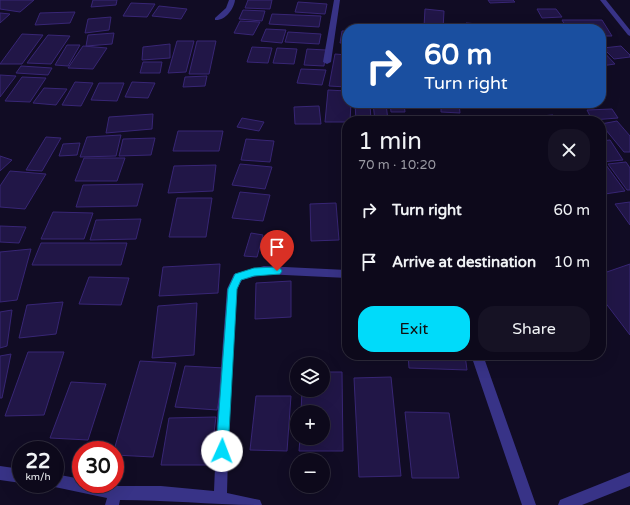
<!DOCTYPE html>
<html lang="en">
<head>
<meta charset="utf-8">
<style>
	:root { --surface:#0d091b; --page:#161224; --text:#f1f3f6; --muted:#9a9aa3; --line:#2d2a3a; --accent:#00dbfa }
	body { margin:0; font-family:"Varela Round",sans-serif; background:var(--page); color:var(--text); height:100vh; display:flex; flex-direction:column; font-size:15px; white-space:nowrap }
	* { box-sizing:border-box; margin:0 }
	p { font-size:13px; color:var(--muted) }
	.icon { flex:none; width:22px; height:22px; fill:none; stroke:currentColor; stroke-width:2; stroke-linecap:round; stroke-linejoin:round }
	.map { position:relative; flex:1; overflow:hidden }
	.side { position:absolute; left:342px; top:116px; width:264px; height:244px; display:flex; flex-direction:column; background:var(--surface); border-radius:16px; box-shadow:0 4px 16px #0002,0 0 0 1px var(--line) }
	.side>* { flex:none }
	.guide { position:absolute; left:342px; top:24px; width:264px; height:84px; border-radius:16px; box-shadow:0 4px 16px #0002,0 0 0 1px var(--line); background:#1a4fa0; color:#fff; overflow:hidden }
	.buttons { position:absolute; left:290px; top:357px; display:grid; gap:8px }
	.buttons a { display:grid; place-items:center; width:40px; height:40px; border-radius:50%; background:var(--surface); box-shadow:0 4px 16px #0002,0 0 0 1px var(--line); font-size:20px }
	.speed { position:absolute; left:12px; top:441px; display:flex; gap:8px; font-size:20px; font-weight:700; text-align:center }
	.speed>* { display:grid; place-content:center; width:52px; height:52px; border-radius:50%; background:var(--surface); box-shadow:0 4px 16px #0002,0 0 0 1px var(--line); line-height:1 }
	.speed small { font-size:10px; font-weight:400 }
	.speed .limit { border:6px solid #d22; background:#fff; color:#111 }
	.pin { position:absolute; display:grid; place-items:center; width:34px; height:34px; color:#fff; margin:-41px -17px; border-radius:50% 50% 50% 0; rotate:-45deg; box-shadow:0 0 4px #0007 }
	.pin .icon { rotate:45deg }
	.me { position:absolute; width:44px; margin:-22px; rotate:2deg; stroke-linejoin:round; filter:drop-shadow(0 0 3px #0008) }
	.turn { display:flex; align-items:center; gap:14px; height:84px; padding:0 16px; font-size:18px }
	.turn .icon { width:52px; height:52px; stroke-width:2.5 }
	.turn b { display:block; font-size:28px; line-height:34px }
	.round { display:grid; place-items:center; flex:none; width:42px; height:42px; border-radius:16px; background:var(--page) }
	.summary { display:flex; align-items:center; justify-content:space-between; height:68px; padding:0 16px }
	h1 { font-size:24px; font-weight:600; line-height:30px }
	.cta { display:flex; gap:8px; margin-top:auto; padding:8px 16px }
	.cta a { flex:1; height:46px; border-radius:16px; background:var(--accent); color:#111; font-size:16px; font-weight:600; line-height:46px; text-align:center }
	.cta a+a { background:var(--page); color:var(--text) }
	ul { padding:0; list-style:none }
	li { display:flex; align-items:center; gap:12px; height:52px; padding:0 16px }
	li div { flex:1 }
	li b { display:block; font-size:15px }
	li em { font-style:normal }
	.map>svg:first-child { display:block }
</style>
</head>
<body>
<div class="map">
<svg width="630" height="505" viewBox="0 0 630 505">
	<rect width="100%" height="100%" fill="#110c24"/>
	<path fill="#211647" stroke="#382675" d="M0,0H34L20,12L0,9Z
		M93,0H117L116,5L91,7Z
		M248,0H272L270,9L245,8Z
		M488,0H513L515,2L490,3Z
		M298,2L327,4L325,14L295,12Z
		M131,3L155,4L147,17L123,16Z
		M159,6L187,9L181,19L152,16Z
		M425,9L444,11L443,29L424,27Z
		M537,9H556L562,17L542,18Z
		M243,10L265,11L262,21L239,19Z
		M75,12L70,23L35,25L40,13Z
		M0,13L10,14L0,23Z
		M272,14L321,16L319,27L269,24Z
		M111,17L109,30L85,33L88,19Z
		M562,20H602L612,36H601V29H567Z
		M240,21L260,22L253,35L234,33Z
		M466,23L491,25V29H466Z
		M266,29L286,30L282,43L261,41Z
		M342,31H347V43H340Z
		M288,32L321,34L319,44L285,42Z
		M114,33L112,44L86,46L88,35Z
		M22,34L43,35L22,64H0Z
		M48,35L70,36L51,64L27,63Z
		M177,41H194L186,72L168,73Z
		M197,41H216L209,74H189Z
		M170,44V58L142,60L143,47Z
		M67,45H80L68,66L55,65Z
		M83,46L107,48L93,69L68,68Z
		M621,46L630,55V57L614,59L603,48Z
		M252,47L272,48L268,63L247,62Z
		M277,48L297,49L294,64L273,63Z
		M307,49L326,50L324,66L304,65Z
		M601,49L615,64L601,66Z
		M335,54L347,55V87L329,86Z
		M143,62H162L160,73H140Z
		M21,66L52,68L48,75L16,73Z
		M301,69L326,70L322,85L297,83Z
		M0,75L16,76L0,97Z
		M207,76L205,86L183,87L185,77Z
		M22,77L46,78L30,102L5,101Z
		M75,82L93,83L81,106L62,105Z
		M132,82L155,83L148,98L125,97Z
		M99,83H124L117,101L91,100Z
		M44,88L67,89L56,105L33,103Z
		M328,90L347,91V103H351L350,121H347V122H325Z
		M355,103H370L371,121H356Z
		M373,103H386L388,121H375Z
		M390,103H404L405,112H391Z
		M441,103H459L460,113L441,112Z
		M319,106L321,124H295L294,107Z
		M612,109L618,118L592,120L587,110Z
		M153,114L152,129L106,133L109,117Z
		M553,115L557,121H531L528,117Z
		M584,116L588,121H566L564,118Z
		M242,118L264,122L259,131L237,127Z
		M617,121L630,136V152H624L601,124Z
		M178,131H223L219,151H173Z
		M121,135L116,156L80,157L87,137Z
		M46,137L61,138L42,171L26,170Z
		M155,138L151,155L119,156L123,139Z
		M246,139L274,141L270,162L241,160Z
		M610,140L623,160L601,162V141Z
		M80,143L77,155L59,156L63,144Z
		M0,156L12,160L0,171Z
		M84,158H125L117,181H75Z
		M626,162L630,168V190H627L608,164Z
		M240,164L272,167L265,189L232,185Z
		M216,165L213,191L168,193L174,166Z
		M606,165L625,191L605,194L601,189V166Z
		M10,171L46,174L25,209L0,207V186Z
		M143,184L137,206L76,207L83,185Z
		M240,192L270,195L263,221L232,218Z
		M177,198H212L206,237H169Z
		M630,202V225L615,204Z
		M336,203L339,240L311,241L310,204Z
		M53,212L93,213L84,239H41Z
		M141,219L136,239L90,240L96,220Z
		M343,219H347V255H345Z
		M0,226L26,227L19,243L0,242Z
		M251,233L263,235L257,257L244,256Z
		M41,243H127L121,265H32Z
		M31,249L17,300L0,302V252Z
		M220,264L218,293L159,296L163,267Z
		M630,264V335L601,297V274Z
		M89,277L129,278L121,305L79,304Z
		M291,281V317L255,319L256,283Z
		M63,302L56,334L19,338L27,305Z
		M197,303L194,355L152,358L158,306Z
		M12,310L7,346L0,348V312Z
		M28,352H64L44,415L5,416Z
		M11,354L2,398H0V356Z
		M408,355H465L467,370L409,368Z
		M140,361L176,363L153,457L115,455L114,450Z
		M185,366L225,368L217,410L175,407Z
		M323,372H342L343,451H299L300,438H323V412H301L302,390H323Z
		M391,377L401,476L359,477L354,378Z
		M71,382L106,384L88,440L50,438Z
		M256,396H291L287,451L250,450Z
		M405,412L449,413L459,478H412Z
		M216,417L210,465H161L169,418Z"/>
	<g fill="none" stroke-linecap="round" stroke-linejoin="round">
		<path fill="#383387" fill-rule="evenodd" d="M229,0H235C234,9 225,21 215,20V18L226,8Z
			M334,0H340L331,62L327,64L323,62Z
			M600,0H606L630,30V36L628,35Z
			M264,266L347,270V278L264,274L242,280L237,289L229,420L227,493L260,500L262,505C214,505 168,500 120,500L119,505H105L107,498L50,486V484H55V474L81,479V484H104L115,486H161L214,491L217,420L227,289L234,274Z
			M471,355H483L536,505H522Z
			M0,466L21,469V483L0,480Z
			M630,472V486L582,505H558L560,500Z"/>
	</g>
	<path fill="#00dbfa" stroke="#008ea2" d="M277,267L280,268L282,271L280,274L254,276L241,280L237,289L228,451L226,455L222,457L218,455L216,451L228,289L235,274L254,268Z"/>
</svg>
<div class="buttons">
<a><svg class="icon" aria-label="layers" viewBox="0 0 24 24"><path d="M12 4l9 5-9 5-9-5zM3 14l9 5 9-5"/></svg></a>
<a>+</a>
<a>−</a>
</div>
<div class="speed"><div>22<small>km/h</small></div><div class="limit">30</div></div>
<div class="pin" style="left:277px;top:271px;background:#d93025"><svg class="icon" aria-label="arrive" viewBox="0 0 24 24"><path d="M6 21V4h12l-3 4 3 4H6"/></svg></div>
<svg class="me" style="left:222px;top:451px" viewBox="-20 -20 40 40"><circle r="19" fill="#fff"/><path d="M0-13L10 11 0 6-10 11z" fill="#00dbfa"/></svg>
<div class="guide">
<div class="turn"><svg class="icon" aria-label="right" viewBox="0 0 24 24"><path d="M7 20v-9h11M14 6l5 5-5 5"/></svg><div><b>60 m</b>Turn right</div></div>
</div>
<section class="side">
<div class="summary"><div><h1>1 min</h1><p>70 m · 10:20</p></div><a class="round"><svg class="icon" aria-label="close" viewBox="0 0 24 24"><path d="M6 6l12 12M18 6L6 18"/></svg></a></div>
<ul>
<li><svg class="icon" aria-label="right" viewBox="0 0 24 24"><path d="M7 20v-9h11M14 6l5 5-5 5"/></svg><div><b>Turn right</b></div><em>60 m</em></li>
<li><svg class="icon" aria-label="arrive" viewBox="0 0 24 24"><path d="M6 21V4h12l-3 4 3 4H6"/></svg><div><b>Arrive at destination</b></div><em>10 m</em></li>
</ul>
<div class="cta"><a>Exit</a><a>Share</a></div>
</section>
</div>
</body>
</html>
